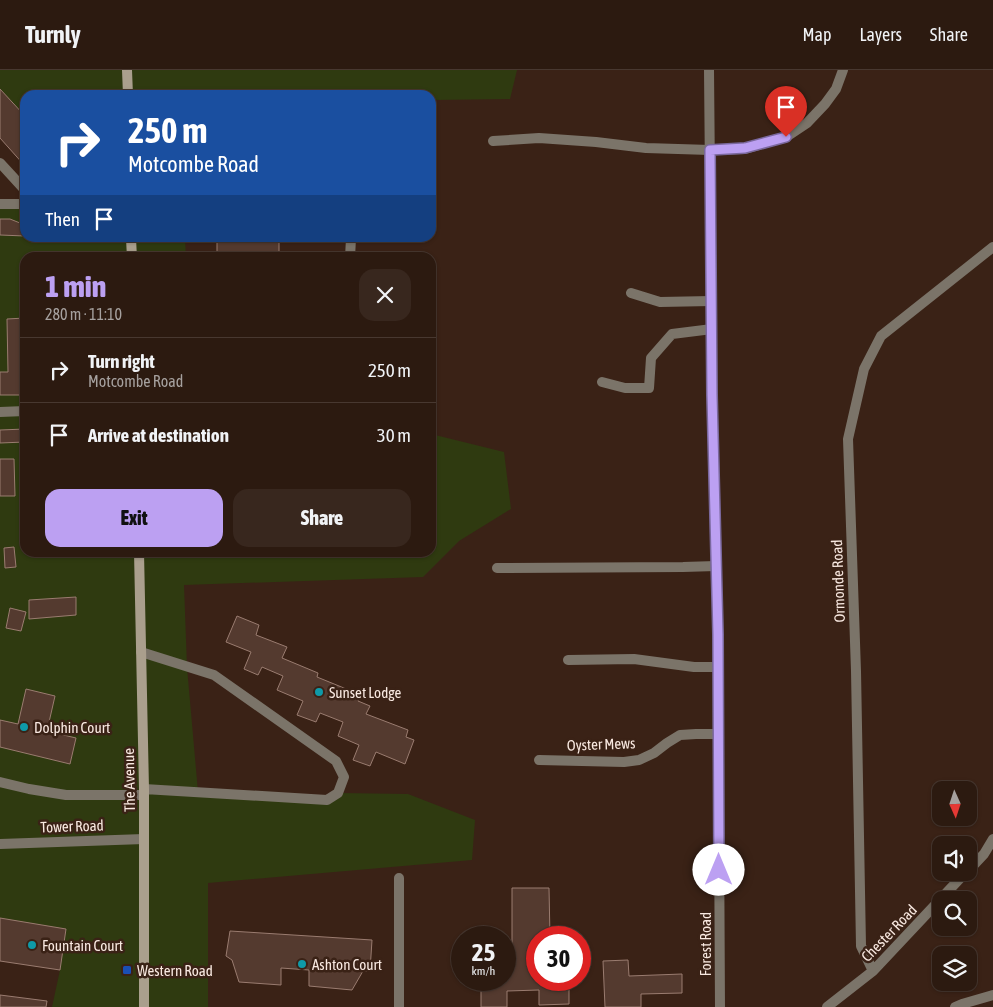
<!DOCTYPE html>
<html lang="en">
<head>
<meta charset="utf-8">
<style>
	:root { --surface:#2c1a10; --page:#38271e; --text:#f1f3f6; --muted:#a6a19f; --line:#483830; --accent:#bca0f2 }
	body { margin:0; font-family:"Asap Condensed",sans-serif; background:var(--page); color:var(--text); height:100vh; display:flex; flex-direction:column; font-size:19px; white-space:nowrap }
	* { box-sizing:border-box; margin:0 }
	p { font-size:16px; color:var(--muted) }
	.icon { flex:none; width:28px; height:28px; fill:none; stroke:currentColor; stroke-width:2; stroke-linecap:round; stroke-linejoin:round }
	.map { position:relative; flex:1; overflow:hidden }
	.side { position:absolute; left:20px; top:182px; width:416px; height:305px; display:flex; flex-direction:column; background:var(--surface); border-radius:15px; box-shadow:0 1px 4px #0004,0 0 0 1px var(--line) }
	.side>* { flex:none }
	.hud { position:absolute; left:20px; top:20px; width:416px; height:152px; border-radius:15px; box-shadow:0 1px 4px #0004,0 0 0 1px var(--line); background:#1a4fa0; color:#fff; overflow:hidden }
	.needle { width:32px; rotate:177deg }
	.controls { position:absolute; left:932px; top:711px; display:grid; gap:10px }
	.controls a { display:grid; place-items:center; width:45px; height:45px; border-radius:10px; background:var(--surface); box-shadow:0 1px 4px #0004,0 0 0 1px var(--line); font-size:25px }
	.speed { position:absolute; left:451px; top:856px; display:flex; gap:10px; font-size:25px; font-weight:700; text-align:center }
	.speed>* { display:grid; place-content:center; width:65px; height:65px; border-radius:50%; background:var(--surface); box-shadow:0 1px 4px #0004,0 0 0 1px var(--line); line-height:1 }
	.speed small { font-size:12px; font-weight:400 }
	.speed .limit { border:8px solid #d22; background:#fff; color:#111 }
	.pin { position:absolute; display:grid; place-items:center; width:42px; height:42px; color:#fff; margin:-51px -21px; border-radius:50% 50% 50% 0; rotate:-45deg; box-shadow:0 0 5px #0007 }
	.pin .icon { rotate:45deg }
	.me { position:absolute; width:55px; margin:-28px; rotate:0deg; stroke-linejoin:round; filter:drop-shadow(0 0 4px #0008) }
	.turn { display:flex; align-items:center; gap:18px; height:105px; padding:0 25px; font-size:22px }
	.turn .icon { width:65px; height:65px; stroke-width:2.5 }
	.turn b { display:block; font-size:35px; line-height:42px }
	.then { display:flex; align-items:center; height:48px; padding:0 25px; background:#0003; gap:10px; font-size:19px }
	.round { display:grid; place-items:center; flex:none; width:52px; height:52px; border-radius:15px; background:var(--page) }
	.overview { display:flex; align-items:center; justify-content:space-between; height:85px; padding:0 25px }
	h1 { font-size:30px; font-weight:800; line-height:38px; color:var(--accent) }
	.action { display:flex; gap:10px; margin-top:auto; padding:10px 25px }
	.action a { flex:1; height:58px; border-radius:15px; background:var(--accent); color:#111; font-size:20px; font-weight:800; line-height:58px; text-align:center }
	.action a+a { background:var(--page); color:var(--text) }
	ul { padding:0; list-style:none }
	li { display:flex; align-items:center; gap:15px; height:65px; padding:0 25px; border-top:1px solid var(--line) }
	li div { flex:1 }
	li b { display:block; font-size:19px }
	li em { font-style:normal }
	header { display:flex; align-items:center; gap:30px; box-sizing:border-box; height:70px; padding:0 25px; background:var(--surface); border-bottom:1px solid var(--line) }
	header strong { font-size:24px }
	nav { display:flex; gap:28px; margin-inline-start:auto; font-size:18px }
	.map>svg:first-child { display:block }
</style>
</head>
<body>
<header>
<strong>Turnly</strong>
<nav><a>Map</a><a>Layers</a><a>Share</a></nav>
</header>
<div class="map">
<svg width="993" height="937" viewBox="0 0 993 937">
	<rect width="100%" height="100%" fill="#3a2216"/>
	<path fill="#2f3a10" d="M0,0H517L510,29L431,30V25H25V46L0,19Z
		M0,134H25V168H185L186,187L25,188V482H431V364L504,382L511,439L459,471L423,507L184,515L187,597L198,722L309,729L338,723L408,724L475,750L472,790L208,813V937H52L60,900L66,859L0,848Z"/>
	<path fill="#543a2f" stroke="#9a7c70" d="M0,19L25,46V96L0,68Z
		M0,149H10L25,155V166L0,165Z
		M217,168H279V186L217,188Z
		M25,248V325H0V302H8L7,249Z
		M25,359V372L0,373V360Z
		M0,389H14L15,426H0Z
		M14,477L16,497L5,498L4,478Z
		M76,527V545L29,549V530Z
		M10,538L26,542L21,561L6,558Z
		M237,546L259,555L256,565L287,577L282,588L318,603L317,607L361,625L358,631L370,636L366,644L408,660L406,667L414,670L405,694L376,682L370,696L353,690L359,675L338,666L343,652L320,643L316,652L297,645L303,631L277,620L283,606L262,597L258,605L244,599L251,582L226,572Z
		M26,619L55,626L47,661L76,668L70,694L0,677V650L18,654Z
		M512,818H549L550,868H538V910H569V934L539,935V920L507,921V937H481V910H505V880H512Z
		M0,848L66,859L60,900L0,891Z
		M230,861L372,870L370,901H363L352,920L309,916V900L281,898V915L239,912L232,890L226,886Z
		M628,890L629,906L682,904V923L641,924V937H605L603,891Z
		M0,925L47,931L46,937H0Z"/>
	<g fill="none" stroke-linecap="round" stroke-linejoin="round">
		<path stroke="#7b7469" stroke-width="10" d="M493,71L539,68L596,72L646,78L710,80
			M0,93L24,119V134
			M0,134H25
			M350,188L351,168
			M631,223L660,232L711,231
			M602,312L625,318H649L651,288L672,264L712,259
			M0,342L25,341
			M497,498L683,497L716,496
			M141,582L214,605L336,691L344,707L338,723L327,730L144,719
			M568,590L634,589L694,597H718
			M0,712L29,719L66,725H144
			M399,937V808"/>
		<path stroke="#7b7469" stroke-width="10" d="M709,0L712,325L718,563L720,937
			M710,80L745,79L786,67L807,53L825,34L836,19L843,0
			M539,690L624,692L639,690L654,683L667,673L680,665L696,664H718
			M0,774L144,769
			M969,800L984,784L993,769
			M873,901L861,876L856,601L848,369L864,299L881,266L993,177
			M827,937L873,901L966,802"/>
		<path stroke="#7b7469" stroke-width="10" d="M955,937L962,934L993,925"/>
		<path stroke="#aa9f8d" stroke-width="10" d="M127,0L128,25
			M131,168L132,188
			M139,482L144,719V937"/>
	</g>
	<g fill="none" stroke-linecap="round" stroke-linejoin="round">
		<g stroke="#7a689d" stroke-width="12">
			<path id="route" d="M719,800L718,564L712,325L710,80L745,78L786,67"/>
		</g>
		<use href="#route" stroke="#bca0f2" stroke-width="9"/>
	</g>
	<g fill="#0f9aa8" stroke="#3a2216" stroke-width="2">
		<circle cx="319" cy="622" r="5"/>
		<circle cx="24" cy="657" r="5"/>
		<circle cx="32" cy="875" r="5"/>
		<circle cx="302" cy="894" r="5"/>
	</g>
	<rect fill="#1a4fb4" stroke="#3a2216" stroke-width="2" x="122" y="895" width="10" height="10" rx="2.5"/>
	<g text-anchor="middle" dominant-baseline="central" stroke-width="5" stroke-linejoin="round" paint-order="stroke">
		<g font-size="15" fill="#f9e9e1" stroke="#3a2216">
			<text transform="translate(838 511) rotate(-92)">Ormonde Road</text>
			<text transform="translate(601 674) rotate(-2)">Oyster Mews</text>
			<text transform="translate(129 710) rotate(-91)">The Avenue</text>
			<text transform="translate(72 756) rotate(-2)">Tower Road</text>
			<text transform="translate(889 863) rotate(-46)">Chester Road</text>
			<text transform="translate(705 874) rotate(-90)">Forest Road</text>
		</g>
		<g font-size="15" fill="#f9e9e1" stroke="#3a2216" text-anchor="start">
			<text x="329" y="622">Sunset Lodge</text>
			<text x="34" y="657">Dolphin Court</text>
			<text x="42" y="875">Fountain Court</text>
			<text x="312" y="894">Ashton Court</text>
			<text x="137" y="900">Western Road</text>
		</g>
	</g>
</svg>
<div class="controls">
<a><svg class="needle" viewBox="-14 -14 28 28"><path d="M0-13l5 13h-10z" fill="#e53935"/><path d="M0 13l5-13h-10z" fill="#a6a19f"/></svg></a>
<a><svg class="icon" aria-label="sound" viewBox="0 0 24 24"><path d="M4 9h4l5-4v14l-5-4H4zM17 9q2 3 0 6"/></svg></a>
<a><svg class="icon" aria-label="search" viewBox="0 0 24 24"><circle cx="10" cy="10" r="6"/><path d="M15 15l6 6"/></svg></a>
<a><svg class="icon" aria-label="layers" viewBox="0 0 24 24"><path d="M12 4l9 5-9 5-9-5zM3 14l9 5 9-5"/></svg></a>
</div>
<div class="speed"><div>25<small>km/h</small></div><div class="limit">30</div></div>
<div class="pin" style="left:786px;top:67px;background:#d93025"><svg class="icon" aria-label="arrive" viewBox="0 0 24 24"><path d="M6 21V4h12l-3 4 3 4H6"/></svg></div>
<svg class="me" style="left:719px;top:800px" viewBox="-20 -20 40 40"><circle r="19" fill="#fff"/><path d="M0-13L10 11 0 6-10 11z" fill="#bca0f2"/></svg>
<div class="hud">
<div class="turn"><svg class="icon" aria-label="right" viewBox="0 0 24 24"><path d="M7 20v-9h11M14 6l5 5-5 5"/></svg><div><b>250 m</b>Motcombe Road</div></div>
<div class="then">Then<svg class="icon" aria-label="arrive" viewBox="0 0 24 24"><path d="M6 21V4h12l-3 4 3 4H6"/></svg></div>
</div>
<section class="side">
<div class="overview"><div><h1>1 min</h1><p>280 m · 11:10</p></div><a class="round"><svg class="icon" aria-label="close" viewBox="0 0 24 24"><path d="M6 6l12 12M18 6L6 18"/></svg></a></div>
<ul>
<li><svg class="icon" aria-label="right" viewBox="0 0 24 24"><path d="M7 20v-9h11M14 6l5 5-5 5"/></svg><div><b>Turn right</b><p>Motcombe Road</p></div><em>250 m</em></li>
<li><svg class="icon" aria-label="arrive" viewBox="0 0 24 24"><path d="M6 21V4h12l-3 4 3 4H6"/></svg><div><b>Arrive at destination</b></div><em>30 m</em></li>
</ul>
<div class="action"><a>Exit</a><a>Share</a></div>
</section>
</div>
</body>
</html>
